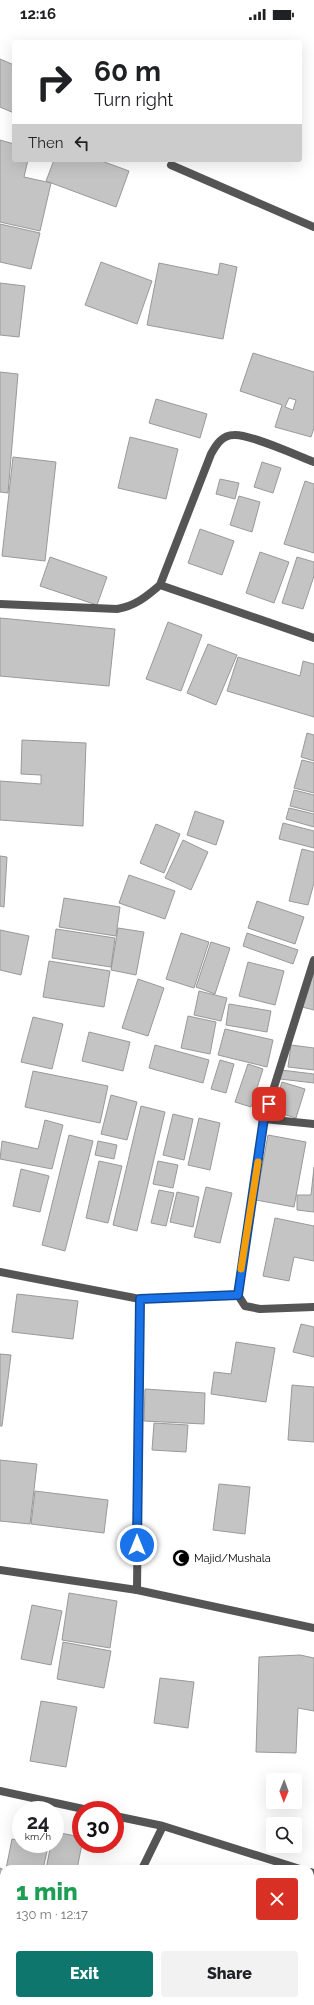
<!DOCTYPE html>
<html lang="en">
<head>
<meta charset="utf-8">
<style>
	:root { --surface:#fff; --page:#f2f2f2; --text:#202124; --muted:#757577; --accent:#0f766e }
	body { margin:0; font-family:Raleway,sans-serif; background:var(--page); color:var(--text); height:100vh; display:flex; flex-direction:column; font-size:15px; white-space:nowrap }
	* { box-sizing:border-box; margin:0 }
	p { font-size:13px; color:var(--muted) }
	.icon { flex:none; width:22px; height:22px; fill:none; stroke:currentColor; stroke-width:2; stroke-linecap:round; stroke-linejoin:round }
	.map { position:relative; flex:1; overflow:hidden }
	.details { position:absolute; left:0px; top:1837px; width:314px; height:140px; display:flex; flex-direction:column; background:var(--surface); border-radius:12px 12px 0 0; box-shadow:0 4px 16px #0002 }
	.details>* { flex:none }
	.hud { position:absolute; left:12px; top:12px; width:290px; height:122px; border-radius:4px; box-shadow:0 4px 16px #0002; background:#fff; color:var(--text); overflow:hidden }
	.needle { width:26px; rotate:181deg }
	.fabs { position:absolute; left:266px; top:1745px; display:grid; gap:8px }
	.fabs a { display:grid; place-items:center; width:36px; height:36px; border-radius:4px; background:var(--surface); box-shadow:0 4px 16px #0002; font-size:20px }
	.speed { position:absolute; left:12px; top:1773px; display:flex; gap:8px; font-size:20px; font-weight:700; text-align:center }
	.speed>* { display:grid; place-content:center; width:52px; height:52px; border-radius:50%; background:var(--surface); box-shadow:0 4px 16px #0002; line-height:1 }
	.speed small { font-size:10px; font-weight:400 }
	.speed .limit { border:6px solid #d22; background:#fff; color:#111 }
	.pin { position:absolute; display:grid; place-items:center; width:34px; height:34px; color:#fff; margin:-17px; border-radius:8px; box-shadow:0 2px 6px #0006 }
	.me { position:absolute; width:44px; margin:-22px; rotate:0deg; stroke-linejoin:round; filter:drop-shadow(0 0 3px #0008) }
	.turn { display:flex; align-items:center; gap:14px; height:84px; padding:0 16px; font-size:18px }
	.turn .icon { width:52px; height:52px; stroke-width:2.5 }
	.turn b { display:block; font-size:28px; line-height:34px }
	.then { display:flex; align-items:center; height:38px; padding:0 16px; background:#0003; gap:8px; font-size:15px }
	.round { display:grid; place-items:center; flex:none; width:42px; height:42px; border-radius:4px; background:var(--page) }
	.summary { display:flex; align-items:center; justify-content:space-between; height:68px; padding:0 16px }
	h1 { font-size:24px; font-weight:800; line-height:30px; color:#1e9e55 }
	.action { display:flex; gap:8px; margin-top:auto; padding:8px 16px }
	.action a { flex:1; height:46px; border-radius:4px; background:var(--accent); color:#fff; font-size:16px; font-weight:800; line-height:46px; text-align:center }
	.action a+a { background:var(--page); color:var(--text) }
	.status { display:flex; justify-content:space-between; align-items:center; height:28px; padding:0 20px; background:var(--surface); direction:ltr }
	.status svg { height:11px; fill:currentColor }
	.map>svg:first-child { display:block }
</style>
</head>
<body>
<div class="status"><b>12:16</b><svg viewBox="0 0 49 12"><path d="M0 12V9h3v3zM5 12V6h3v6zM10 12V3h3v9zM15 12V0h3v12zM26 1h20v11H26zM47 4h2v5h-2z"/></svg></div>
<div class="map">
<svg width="314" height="1977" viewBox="0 0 314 1977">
	<rect width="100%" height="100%" fill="#fff"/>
	<path fill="#c4c4c4" stroke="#999" fill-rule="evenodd" d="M0,31L14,37V85L0,79Z
		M0,112L14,116V132H28L24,149L51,155L40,203L0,194Z
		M54,132H99L129,143L116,179L46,153Z
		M0,196L40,205L31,241L0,234Z
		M101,234L152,253L137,296L85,277Z
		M159,235L218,247L220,235L237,239L223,311L147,297Z
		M0,255L25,258L19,309L0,307Z
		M253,325L314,344V400L311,409L275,399L282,377L240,363ZM289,370L296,372L293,382L285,379Z
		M0,344L18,346L8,465L0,464Z
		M156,371L207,386L200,410L149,395Z
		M130,409L178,421L166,471L118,460Z
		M13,429L56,434L45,533L2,528Z
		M262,434L281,440L273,465L254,459Z
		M220,451L239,455L235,471L216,466Z
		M305,453L314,456V525L284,516Z
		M239,468L260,474L252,504L230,497Z
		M200,501L234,513L222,547L188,535Z
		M260,524L289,534L274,575L246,565Z
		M50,529L107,549L97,577L40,558Z
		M297,529L314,534V548L303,581L282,575Z
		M0,590L115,601L109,658L0,648Z
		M168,594L202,607L181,663L146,651Z
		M208,616L237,627L216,677L187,665Z
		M238,629L300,648L303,633L314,636V689L227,663Z
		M307,705L314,707V733L301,729Z
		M22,712L86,715L83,798L0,792V753L41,756V747L21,746Z
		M302,732L314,735V765L294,760Z
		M294,762L314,767V784L290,778Z
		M289,780L314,786V799L286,791Z
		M195,783L224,793L216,817L187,807Z
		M283,795L314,803V820L279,811Z
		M156,796L180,806L164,845L140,835Z
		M183,812L208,824L191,862L165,850Z
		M302,821L314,824V855L308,877L289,873Z
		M0,828L7,829L4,879L0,878Z
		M129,847L175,863L165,891L119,875Z
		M64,870L120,879L116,908L59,899Z
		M257,873L304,889L295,916L248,900Z
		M118,900L144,904L136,947L111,942Z
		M56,901L115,910L111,939L52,930Z
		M0,902L29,908L21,947L0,942Z
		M181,905L209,914L194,960L166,951Z
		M247,905L298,922L293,936L243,918Z
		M211,914L230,920L215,966L196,959Z
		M49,933L110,943L104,979L43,969Z
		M248,934L284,943L275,977L239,968Z
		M314,942V982L302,979Z
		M138,951L164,960L148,1008L122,1000Z
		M199,963L227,970L221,993L194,987Z
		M229,976L271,983L267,1004L226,997Z
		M188,988L216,994L210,1026L181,1020Z
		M33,989L63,996L52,1041L21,1034Z
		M225,1001L273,1012L267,1039L218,1027Z
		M89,1004L130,1014L123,1043L82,1033Z
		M155,1017L209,1032L203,1055L149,1040Z
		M291,1017L314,1020V1042L288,1039Z
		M220,1032L234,1036L226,1065L211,1061Z
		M248,1036L263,1041L251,1079L235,1074Z
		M281,1042L314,1046V1055L280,1051Z
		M33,1043L108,1058L100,1095L25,1079Z
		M282,1054L305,1061L296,1090L273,1083Z
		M111,1067L137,1074L127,1112L101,1106Z
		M141,1078L165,1084L137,1203L113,1197Z
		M173,1086L193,1091L184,1132L163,1127Z
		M199,1090L220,1095L210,1142L188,1137Z
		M45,1092L63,1097L52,1141L0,1131L2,1113L38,1121Z
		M69,1107L93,1113L65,1223L42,1217Z
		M268,1107L306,1114L294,1179L256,1172Z
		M98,1113L117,1117L114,1131L95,1127Z
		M99,1133L122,1138L108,1195L86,1190Z
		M158,1133L178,1137L173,1160L153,1156Z
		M314,1139V1184L297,1182V1167H311Z
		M21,1141L49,1148L40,1184L13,1178Z
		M206,1159L232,1165L220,1215L194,1209Z
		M159,1162L174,1165L166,1198L151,1195Z
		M177,1164L199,1169L193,1199L170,1194Z
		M275,1190L314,1198V1233L294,1229L289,1253L263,1248Z
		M17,1266L78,1273L73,1311L12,1304Z
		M301,1296L314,1299V1329L293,1324Z
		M236,1314L275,1320L266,1374L211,1366L214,1344L231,1346Z
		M0,1326L11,1327L2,1398H0Z
		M292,1357L314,1359V1414L288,1412Z
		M145,1361L205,1365L204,1396L144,1393Z
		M154,1395L188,1397L186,1424L152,1422Z
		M0,1432L37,1436L30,1496L0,1493Z
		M219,1456L250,1459L245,1506L213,1502Z
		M35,1463L108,1472L104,1505L31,1496Z
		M69,1565L117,1573L110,1620L62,1612Z
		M32,1577L62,1583L51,1637L21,1631Z
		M63,1614L111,1623L104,1660L57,1651Z
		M300,1627L314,1630V1683L298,1680L296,1725L256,1724L259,1629Z
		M160,1650L194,1654L188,1700L154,1695Z
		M41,1673L77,1679L66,1739L30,1733Z
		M55,1804L81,1809L82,1816L77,1841H46L51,1816H55Z
		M12,1811L21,1813V1816H35L48,1819L43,1841H6Z
		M0,1840L4,1842V1863L0,1862Z
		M0,1864L4,1865V1899L0,1897Z
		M0,1906L4,1908V1947L0,1945Z
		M185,1973H282L280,1977H194Z"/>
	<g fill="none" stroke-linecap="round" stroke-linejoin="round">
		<path stroke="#555" stroke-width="8" d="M171,137L314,199
			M160,557L314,610
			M0,576L117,581C135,578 146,569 160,557L211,426C216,417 222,407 234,407C250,406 296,427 314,434
			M314,932L264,1091L238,1267L245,1278L260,1281L314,1279
			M264,1091L314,1096
			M0,1244L140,1271L238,1267
			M137,1562L140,1271
			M0,1763L88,1782
			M115,1788L163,1798L300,1841
			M142,1841L163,1798
			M310,1844L314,1845
			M76,1977L78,1973"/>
		<path stroke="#555" stroke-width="8" d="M0,1542L137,1562L314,1600"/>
	</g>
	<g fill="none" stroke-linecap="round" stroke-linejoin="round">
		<g stroke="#114b97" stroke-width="10">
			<path id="route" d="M137,1517L140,1271L238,1267L264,1090L269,1076"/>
		</g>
		<use href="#route" stroke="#1a73e8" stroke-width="7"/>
		<path stroke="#f59e0b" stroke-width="7" d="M241,1241L258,1134"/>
	</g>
	<defs>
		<g id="mosque-disc" transform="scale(0.9)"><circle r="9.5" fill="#000" stroke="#fff"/><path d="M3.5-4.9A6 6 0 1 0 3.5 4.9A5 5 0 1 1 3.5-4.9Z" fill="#fff"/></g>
	</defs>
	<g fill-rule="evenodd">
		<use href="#mosque-disc" x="181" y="1530"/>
	</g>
	<g text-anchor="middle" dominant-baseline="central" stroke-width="3" stroke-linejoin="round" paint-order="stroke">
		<g font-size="11" fill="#000" stroke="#fff" text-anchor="start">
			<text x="194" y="1530">Majid/Mushala</text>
		</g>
	</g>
</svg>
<div class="fabs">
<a><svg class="needle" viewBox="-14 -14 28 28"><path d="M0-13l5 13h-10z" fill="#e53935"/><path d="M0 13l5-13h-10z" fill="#757577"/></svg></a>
<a><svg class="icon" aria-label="search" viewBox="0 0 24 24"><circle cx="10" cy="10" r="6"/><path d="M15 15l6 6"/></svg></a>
</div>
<div class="speed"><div>24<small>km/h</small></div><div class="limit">30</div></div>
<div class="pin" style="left:269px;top:1076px;background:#d93025"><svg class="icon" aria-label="arrive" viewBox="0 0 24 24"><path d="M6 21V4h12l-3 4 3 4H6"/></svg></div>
<svg class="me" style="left:137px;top:1517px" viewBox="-20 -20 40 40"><circle r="17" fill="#1a73e8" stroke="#fff" stroke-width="3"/><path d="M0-11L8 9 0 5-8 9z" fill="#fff"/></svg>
<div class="hud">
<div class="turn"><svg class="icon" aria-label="right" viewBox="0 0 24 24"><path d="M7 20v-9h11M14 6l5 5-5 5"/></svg><div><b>60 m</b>Turn right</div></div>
<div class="then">Then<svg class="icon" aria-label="left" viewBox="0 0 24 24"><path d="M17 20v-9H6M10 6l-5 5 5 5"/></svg></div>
</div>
<section class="details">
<div class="summary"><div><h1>1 min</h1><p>130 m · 12:17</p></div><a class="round" style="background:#d93025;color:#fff"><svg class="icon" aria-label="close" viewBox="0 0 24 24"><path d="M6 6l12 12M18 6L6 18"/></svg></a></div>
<div class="action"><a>Exit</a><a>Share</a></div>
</section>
</div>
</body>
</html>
